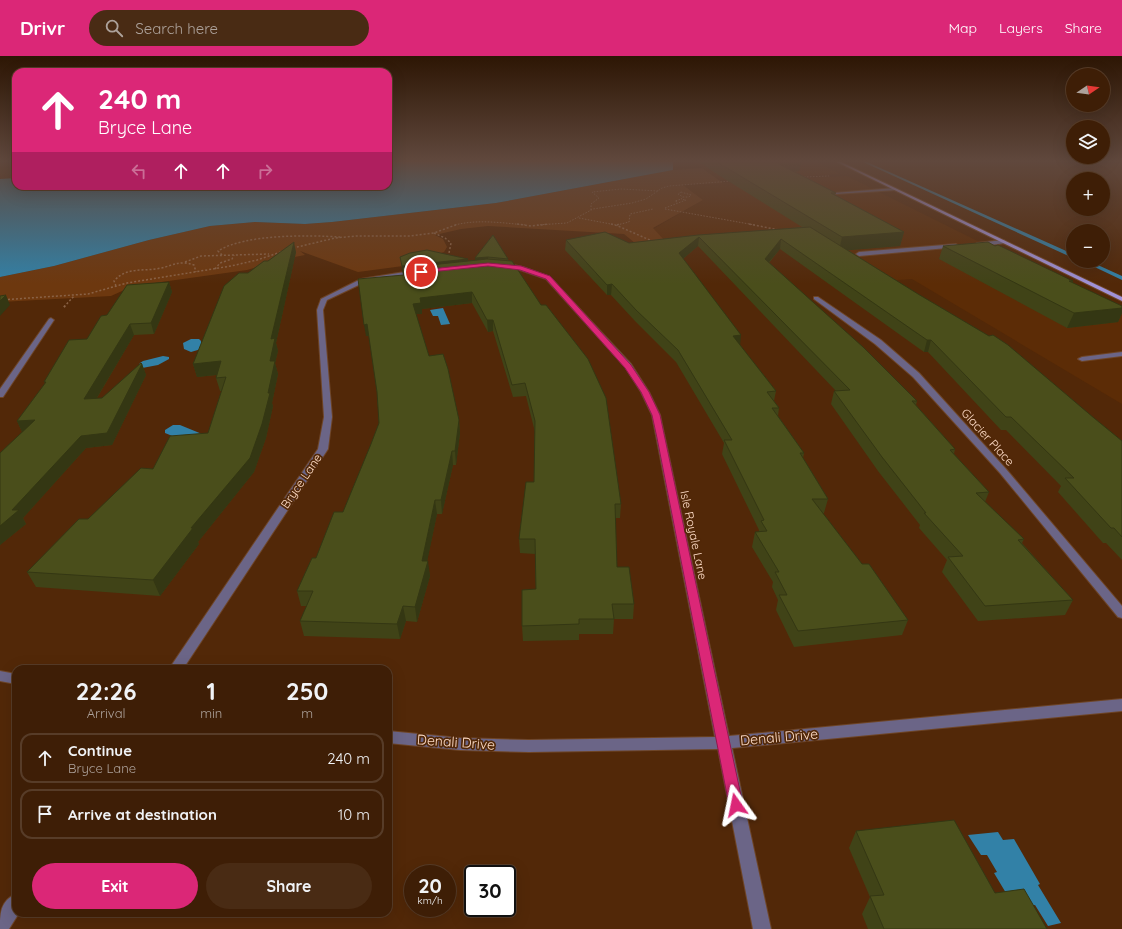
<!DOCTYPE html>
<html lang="en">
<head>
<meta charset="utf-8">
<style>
	:root { --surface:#3e1e06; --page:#492b14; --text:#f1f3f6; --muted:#ada29b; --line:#573c28; --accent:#db2777 }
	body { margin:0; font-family:Quicksand,sans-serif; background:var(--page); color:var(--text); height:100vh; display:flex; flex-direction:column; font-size:15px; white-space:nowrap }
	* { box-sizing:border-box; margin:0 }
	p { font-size:13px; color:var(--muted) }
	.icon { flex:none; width:22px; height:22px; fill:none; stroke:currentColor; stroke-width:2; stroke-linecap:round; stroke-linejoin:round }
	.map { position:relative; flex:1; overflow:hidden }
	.details { position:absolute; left:12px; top:609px; width:380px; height:252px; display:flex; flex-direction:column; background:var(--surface); border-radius:12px; box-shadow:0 4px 16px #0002,0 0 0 1px var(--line) }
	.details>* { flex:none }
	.guide { position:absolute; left:12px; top:12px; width:380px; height:122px; border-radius:12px; box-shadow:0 4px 16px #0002,0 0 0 1px var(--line); background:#db2777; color:#fff; overflow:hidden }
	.needle { width:26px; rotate:77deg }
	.tools { position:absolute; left:1066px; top:12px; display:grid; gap:8px }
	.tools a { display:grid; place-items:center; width:44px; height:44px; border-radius:50%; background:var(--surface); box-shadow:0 4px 16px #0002,0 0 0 1px var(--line); font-size:20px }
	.speed { position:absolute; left:404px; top:809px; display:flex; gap:8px; font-size:20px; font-weight:700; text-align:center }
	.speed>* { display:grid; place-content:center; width:52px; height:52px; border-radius:50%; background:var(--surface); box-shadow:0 4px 16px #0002,0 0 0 1px var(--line); line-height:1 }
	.speed small { font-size:10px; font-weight:400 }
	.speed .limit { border:2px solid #111; border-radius:6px; background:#fff; color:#111 }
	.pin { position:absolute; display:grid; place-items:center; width:34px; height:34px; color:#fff; margin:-17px; border:2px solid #fff; border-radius:50%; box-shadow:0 1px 4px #0007 }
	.me { position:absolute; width:44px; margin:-22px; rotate:348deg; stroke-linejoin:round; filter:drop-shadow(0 0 3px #0008) }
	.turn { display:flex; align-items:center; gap:14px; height:84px; padding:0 20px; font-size:18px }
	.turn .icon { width:52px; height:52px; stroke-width:2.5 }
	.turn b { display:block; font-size:28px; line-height:34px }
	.lanes { display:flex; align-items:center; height:38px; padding:0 20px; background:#0003; justify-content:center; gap:20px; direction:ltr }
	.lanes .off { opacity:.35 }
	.eta { display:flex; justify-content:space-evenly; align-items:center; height:68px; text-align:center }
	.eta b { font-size:24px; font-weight:700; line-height:28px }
	.action { display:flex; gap:8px; margin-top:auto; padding:8px 20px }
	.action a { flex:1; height:46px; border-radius:24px; background:var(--accent); color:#fff; font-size:16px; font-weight:700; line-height:46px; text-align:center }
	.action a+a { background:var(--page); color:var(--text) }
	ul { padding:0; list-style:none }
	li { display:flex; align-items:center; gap:12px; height:50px; margin:0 8px 6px; padding:0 12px; border:2px solid var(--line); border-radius:12px }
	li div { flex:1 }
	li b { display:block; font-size:15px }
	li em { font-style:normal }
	header { display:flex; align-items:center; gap:24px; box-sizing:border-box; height:56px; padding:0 20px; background:var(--accent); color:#fff }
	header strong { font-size:19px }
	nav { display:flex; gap:22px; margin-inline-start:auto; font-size:14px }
	.search { width:280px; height:36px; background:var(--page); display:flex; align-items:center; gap:10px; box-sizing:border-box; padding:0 14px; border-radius:22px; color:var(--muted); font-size:15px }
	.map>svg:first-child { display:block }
</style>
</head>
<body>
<header>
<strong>Drivr</strong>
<div class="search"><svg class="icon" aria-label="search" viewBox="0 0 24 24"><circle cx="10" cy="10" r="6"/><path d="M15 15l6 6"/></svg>Search here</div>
<nav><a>Map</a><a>Layers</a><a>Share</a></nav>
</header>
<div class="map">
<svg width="1122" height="873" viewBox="0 0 1122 873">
	<rect width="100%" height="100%" fill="#522808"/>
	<path fill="#5c2c06" d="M693,106H816L840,118L720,124Z
		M847,120L1122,257V348L912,223L871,226L807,183L667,187L653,173L703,144L682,129Z"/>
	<path fill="#6d380f" d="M702,112L723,127L683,129L703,144L653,172L667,187L641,192L624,178L488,170L461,173L435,179L443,183L447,191L444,196L403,210L358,216L300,195L305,199L279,204L247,214L133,230L111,240L0,246V221L54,210L149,184L210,170L255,166L305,168L332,166L496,147L673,114Z"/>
	<path fill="#3281a7" d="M388,106H673V114L496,147L332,166L305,168L255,166L210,170L149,184L54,210L0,221V123L16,122V130H388Z
		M443,252L450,268L441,269L438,260H433L430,254Z
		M191,283H199L201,285V293L191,296L184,293L183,287Z
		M163,300L169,301V303L158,309L137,313L140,307L143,305Z
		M173,369H180L202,378L187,386L165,377V374Z
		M998,776L1003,784L1014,783L1040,828L1038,829L1061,867L1048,870L1035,849L1015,852L994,817L997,816L987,799H981L968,779Z"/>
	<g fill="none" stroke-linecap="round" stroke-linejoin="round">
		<path fill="#3281a7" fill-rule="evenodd" d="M863,106H867L1073,198V202Z
			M1082,205H1089L1122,220V224Z"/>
		<g stroke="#6e4527" stroke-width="2">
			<path id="minor" d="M895,132L897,134L836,138L834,137Z
				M1003,184L1005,185V187L977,191L974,189L977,187Z
				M956,188L959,190L958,191L859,200L856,198L859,196Z
				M504,207L523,211L550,221L631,308L649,336L660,359L729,680L1122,643V655L732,692L771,873H753L718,693L529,696L460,694L388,687V675L460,682L529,684L715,681L652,359L641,336L625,311L546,223L520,214L502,210L501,209Z
				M417,214L419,215V217L365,226L327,244L323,254L332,361L328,393L183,613H169L318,393L324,361L317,254L321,243L361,223Z
				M814,241H818L881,284L919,317L1006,413L1122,550V562L1118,561L1000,417L913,321L875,288L814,243Z
				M51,262L54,264L3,341H0V333L49,263Z
				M1122,296V300L1082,305L1078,303L1082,301Z
				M0,615L16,618V628L0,625Z
				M16,838V857H19L9,873H0C0,858 0,845 16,838Z"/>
		</g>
		<g stroke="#6e4527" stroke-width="2">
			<path id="major" d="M837,106H841L1122,241V245Z"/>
		</g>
		<path stroke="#8a6246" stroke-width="1" stroke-dasharray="1.5 1.5" stroke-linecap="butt" d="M804,121L829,120
			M681,136L691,139L689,141H683L678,138Z
			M677,146L675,145L681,143
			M665,152L686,144L681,143L683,141
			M665,153L755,169
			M591,154V148L599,142L592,136L621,133L659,135
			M579,162L616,169
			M455,169C478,163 503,167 526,169
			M537,169L567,167L593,153L632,147L646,143L662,132L669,130L731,125
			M617,169L629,166L630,158L653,153"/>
		<path stroke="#8a6246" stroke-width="1.5" stroke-dasharray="2 2" stroke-linecap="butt" d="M517,168L531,170L549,168
			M611,168L618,170L652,185
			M749,168L779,174
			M617,169L619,168
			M434,177L445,182L451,187L448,202
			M293,192L335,182L356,180H410L434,177L458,168
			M222,199L218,195C245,178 308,179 340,181
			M185,206L201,200L269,198
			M215,213L220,207L232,203L234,199
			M116,230L114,225C127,210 144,216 161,212C175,209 178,204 194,209L196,216
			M0,244L88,238L127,227L231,210L257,204L284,195
			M64,251L74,240"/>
		<path stroke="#8a6246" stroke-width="2" stroke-dasharray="2.5 2.5" stroke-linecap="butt" d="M64,251L65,250"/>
		<use href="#minor" fill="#6b6587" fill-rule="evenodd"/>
		<use href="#major" fill="#a092d8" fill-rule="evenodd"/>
	</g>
	<path fill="#404317" d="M699,106H801L799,115L795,116L836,137L835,139L904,176L900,190L848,194L1094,362L1122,385V504L1106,487H1103L1058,436L1061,430L1006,374H1001L928,296H924L780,193L769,207L917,345L916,349L955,393L954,398L989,436L985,446L1024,483L1022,487L1073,544L1065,559L978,565L942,516L947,504L919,472L920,469L878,415L831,348L834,335H836L698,190L683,203L740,289L776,335L774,345L779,352L778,360L804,397L803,402L828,443L824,457H822L862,508L908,564L902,579L794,591L776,554L778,544L772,531L773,526L752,491L755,476H759V474L722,398L724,387L676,306L635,265L611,239H607L565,194L566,184L629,187L802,171L720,120Z
		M493,179L508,203V204L621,448L620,462H615L617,511L634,548L633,563H614L613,578H579V584L523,585L522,570L536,533L535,498L520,497L519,483L534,426L535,376L526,340L513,341L493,275L488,276L472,247L422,253V258H416L429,300L459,364L460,377L456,409H453L442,458H437L427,505L430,520L417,566L406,565L400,583L304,580L300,565L307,550H301L297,535L343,456L371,388L379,367L377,336L369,280H366L403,219L401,206L468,205L476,204L475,202Z
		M943,190L1073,225V227L1122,250V257L1118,266L1067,272L939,203Z
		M296,196L276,287L278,295L275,307L278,318L272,347L273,350L266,382L254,416L198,486L199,488L160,540L36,531L27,516L88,463L153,413L208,377L222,335H220L216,322L217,319L197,321L193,308L248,217L268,205Z
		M169,226L172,236L154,278L134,279L97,342H102L142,308L146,319L112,389L86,392L23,462L26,468L0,489V397L22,376L17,365L107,259Z
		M856,775L995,837L1047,873H868L862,858L870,841L849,792Z"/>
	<path fill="#343713" d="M775,106H801L799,115L773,117Z
		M904,176L900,190L839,195L842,181Z
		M699,181L698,190L678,207L679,197Z
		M781,183L780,193L763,213L765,203Z
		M294,186L296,196L276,287L278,295L275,307L278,318L272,347L273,350L266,382L254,416L198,486L199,488L160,540L153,524L191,472L268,337L271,283Z
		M488,201V206L476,207L475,202Z
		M468,203V208L402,215V210Z
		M169,226L172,236L154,278L151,267Z
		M612,228L611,239H607V229Z
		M472,236V247L422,253V258H414L413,248L420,242Z
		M6,239L10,249L0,260V245Z
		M1122,252V257L1118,266L1067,272L1074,257Z
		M487,264H493V275L488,276Z
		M130,268L134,279L89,355L84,343Z
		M367,268L369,280H366L364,269Z
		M741,279L740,291L733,280Z
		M927,284H931L928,296H924Z
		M221,305L225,318L197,321L193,308Z
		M142,308L146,319L112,389L86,392L23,462L26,468L0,489V470L12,454Z
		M35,364L23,378L17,365Z
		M459,364L460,377L456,409L455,395Z
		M452,395L453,409L442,458L441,444Z
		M435,444L437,458L426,511L428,505L430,520L417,566L415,551L422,505Z
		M403,550L406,565L400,583L397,568Z"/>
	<path fill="#4a4e1b" stroke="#343713" d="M717,106H775L836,137H831L904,176L842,181Z
		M810,171L918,238L989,280L993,279L1008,289L1094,362L1122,385V481L1114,472H1111L1065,422H1074L1011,361H1006L931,284H927L781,183L765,203L863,291L917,345H912L955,393L950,394L989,436L976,437L1024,483L1018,484L1073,544L985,550L948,501L963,500L924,457H926L882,401L834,335L850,334L699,181L679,197L741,279L733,280L776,335L767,336L779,352H772L804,397H800L828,443H812L862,508H869L908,564L798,575L779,539H787L775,516H779L755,476L767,475L761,465L764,464L724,384H732L678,294L636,254L612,228L607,229L566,184L605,176L629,187L698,179Z
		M493,179L508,203L488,201L475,202Z
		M294,186L271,283L275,282L270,305H275L268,337H270L262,368L250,402L191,472H193L153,524L27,516L79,463H88L141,412L153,413L170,380L208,377L226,321L216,322L221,305L193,308L224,230L239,217H248L264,205H268Z
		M988,186L995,190L998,189L1073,225H1069L1122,250V252L1074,257L943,190Z
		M427,194L468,203L402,210L400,201L410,197Z
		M487,203L512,205L541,249H546L588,303L606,342L621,448H615L617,511H629L634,548H612L614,563H579V568L522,570V534L536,533L535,483H519L526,426H534L535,365L525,327L512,329L493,264H487L472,236L420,242L421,247L413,248L429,300L443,298L448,313L459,364L455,395H452L441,444H435L422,505H428L415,551L403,550L397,568L300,565L313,535H297L312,502H316L334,456H343L371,388L379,367L377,336L367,268L364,269L358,223L404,219L402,212Z
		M169,226L151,267L130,268L84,343L102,342L141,307L142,308L107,377L81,380L12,454H19L0,470V397L35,364L17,365L46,326H44L69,284L87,283L101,260L107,259L127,229Z
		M6,239L0,245V240Z
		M954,764L995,837L1024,833L1047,873H884L870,840L884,839L856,775Z"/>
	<linearGradient id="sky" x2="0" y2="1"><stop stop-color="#2d1604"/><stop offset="0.46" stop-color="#60483d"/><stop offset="1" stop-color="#60483d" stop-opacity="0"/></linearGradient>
	<rect width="1122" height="228" fill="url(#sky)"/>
	<path fill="#db2777" stroke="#8e194d" d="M488,207L521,210L550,220L631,309L649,336L660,359L743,749L741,753L736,755L731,753L729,749L657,382L652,359L641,336L625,312L546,223L520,214L488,210L421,217L418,216L421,214Z"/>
	<g text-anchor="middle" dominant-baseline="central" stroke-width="3.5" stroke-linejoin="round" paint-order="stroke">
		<g font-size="12" fill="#fedcc7" stroke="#522808">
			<text transform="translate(988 381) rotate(48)">Glacier Place</text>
			<text transform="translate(301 425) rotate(-56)">Bryce Lane</text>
			<text transform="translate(694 479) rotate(78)">Isle Royale Lane</text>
		</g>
		<g font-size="14" fill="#fedcc7" stroke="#522808">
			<text transform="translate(779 681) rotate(-5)">Denali Drive</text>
			<text transform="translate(456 686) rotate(4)">Denali Drive</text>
		</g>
	</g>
</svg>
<div class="tools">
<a><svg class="needle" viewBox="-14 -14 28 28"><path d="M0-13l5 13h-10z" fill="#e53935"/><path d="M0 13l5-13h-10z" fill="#ada29b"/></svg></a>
<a><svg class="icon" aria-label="layers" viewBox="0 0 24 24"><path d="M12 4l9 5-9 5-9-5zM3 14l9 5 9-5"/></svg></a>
<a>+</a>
<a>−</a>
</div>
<div class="speed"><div>20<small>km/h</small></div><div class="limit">30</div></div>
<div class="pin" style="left:421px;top:216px;background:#d93025"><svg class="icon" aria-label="arrive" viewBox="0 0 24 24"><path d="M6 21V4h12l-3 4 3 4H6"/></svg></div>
<svg class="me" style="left:736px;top:749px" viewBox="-20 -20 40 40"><path d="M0-17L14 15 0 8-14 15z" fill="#db2777" stroke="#fff" stroke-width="4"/></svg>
<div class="guide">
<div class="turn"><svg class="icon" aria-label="ahead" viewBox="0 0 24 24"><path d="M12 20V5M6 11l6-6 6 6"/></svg><div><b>240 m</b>Bryce Lane</div></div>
<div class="lanes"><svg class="icon off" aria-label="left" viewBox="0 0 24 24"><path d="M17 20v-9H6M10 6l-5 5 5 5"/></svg><svg class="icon" aria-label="ahead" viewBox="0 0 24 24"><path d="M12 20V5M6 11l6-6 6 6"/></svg><svg class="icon" aria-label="ahead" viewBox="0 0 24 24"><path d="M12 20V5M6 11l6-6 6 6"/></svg><svg class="icon off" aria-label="right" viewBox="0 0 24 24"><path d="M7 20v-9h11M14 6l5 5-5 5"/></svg></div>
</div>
<section class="details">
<div class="eta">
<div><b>22:26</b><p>Arrival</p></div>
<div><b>1</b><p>min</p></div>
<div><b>250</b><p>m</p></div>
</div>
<ul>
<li><svg class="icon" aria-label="ahead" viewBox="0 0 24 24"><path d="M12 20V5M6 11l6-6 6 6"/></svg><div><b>Continue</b><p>Bryce Lane</p></div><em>240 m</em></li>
<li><svg class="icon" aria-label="arrive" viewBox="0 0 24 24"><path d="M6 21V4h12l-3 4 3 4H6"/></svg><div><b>Arrive at destination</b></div><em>10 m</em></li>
</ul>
<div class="action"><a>Exit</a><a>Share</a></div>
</section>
</div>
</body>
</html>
